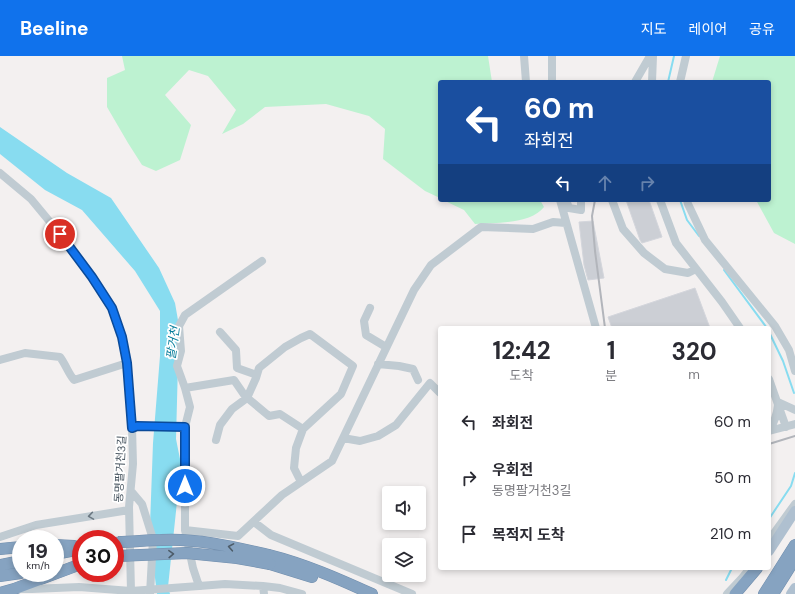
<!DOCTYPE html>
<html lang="ko">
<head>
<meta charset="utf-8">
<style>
	:root { --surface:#fff; --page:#f7f7f7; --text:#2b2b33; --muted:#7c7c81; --accent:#1072ec }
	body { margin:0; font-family:"DM Sans","Noto Sans KR",sans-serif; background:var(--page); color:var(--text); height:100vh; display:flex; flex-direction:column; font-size:15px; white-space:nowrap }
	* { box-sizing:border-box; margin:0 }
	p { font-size:13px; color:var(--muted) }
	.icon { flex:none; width:22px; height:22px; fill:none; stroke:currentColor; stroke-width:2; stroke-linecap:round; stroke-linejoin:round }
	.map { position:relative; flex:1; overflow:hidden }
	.drawer { position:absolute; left:438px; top:270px; width:333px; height:244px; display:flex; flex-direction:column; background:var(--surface); border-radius:4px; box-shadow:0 2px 6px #0003 }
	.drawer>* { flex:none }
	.hud { position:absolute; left:438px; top:24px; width:333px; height:122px; border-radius:4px; box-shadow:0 2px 6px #0003; background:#1a4fa0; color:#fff; overflow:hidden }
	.tools { position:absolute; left:382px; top:430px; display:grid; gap:8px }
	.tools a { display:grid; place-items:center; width:44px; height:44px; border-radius:4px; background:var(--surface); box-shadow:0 2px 6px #0003; font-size:20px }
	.speed { position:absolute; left:12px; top:474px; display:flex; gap:8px; font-size:20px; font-weight:700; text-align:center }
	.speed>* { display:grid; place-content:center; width:52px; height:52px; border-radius:50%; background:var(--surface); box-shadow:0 2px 6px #0003; line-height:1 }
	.speed small { font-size:10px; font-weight:400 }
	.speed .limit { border:6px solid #d22; background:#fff; color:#111 }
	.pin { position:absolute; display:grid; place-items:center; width:34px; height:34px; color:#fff; margin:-17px; border:2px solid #fff; border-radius:50%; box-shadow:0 1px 4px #0007 }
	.me { position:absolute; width:44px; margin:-22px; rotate:0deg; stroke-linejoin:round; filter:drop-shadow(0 0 3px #0008) }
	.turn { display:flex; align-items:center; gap:14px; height:84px; padding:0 20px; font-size:18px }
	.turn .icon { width:52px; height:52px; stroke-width:2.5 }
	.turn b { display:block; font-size:28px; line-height:34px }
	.lanes { display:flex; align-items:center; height:38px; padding:0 20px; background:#0003; justify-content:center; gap:20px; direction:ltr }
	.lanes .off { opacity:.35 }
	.eta { display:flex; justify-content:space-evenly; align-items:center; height:68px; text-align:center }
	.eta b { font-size:24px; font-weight:700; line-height:28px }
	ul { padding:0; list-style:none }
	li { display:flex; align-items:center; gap:12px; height:56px; padding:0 20px }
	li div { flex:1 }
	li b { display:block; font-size:15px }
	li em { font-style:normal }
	header { display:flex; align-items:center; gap:24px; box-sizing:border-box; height:56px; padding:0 20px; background:var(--accent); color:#fff }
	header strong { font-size:19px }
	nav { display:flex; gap:22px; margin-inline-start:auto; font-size:14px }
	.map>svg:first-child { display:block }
</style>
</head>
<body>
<header>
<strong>Beeline</strong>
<nav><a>지도</a><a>레이어</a><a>공유</a></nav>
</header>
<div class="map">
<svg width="795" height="538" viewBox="0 0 795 538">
	<rect width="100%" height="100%" fill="#f3f0f0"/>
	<path fill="#bdf2d1" d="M122,0H488L492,26H440V142L425,135L383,103L385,73L369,60L326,48L265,51L243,68L222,78L236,54L208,20L189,14L165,39L191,69L180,104L156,115L142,109L128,87L107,51V22L125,14Z
		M720,0H795V188L774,177L756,144H769V26H712Z
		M443,144H540L544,151C531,168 495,167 475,168L464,154Z"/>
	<path fill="#88dcf0" d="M0,71L67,117L111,142L159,212L175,247L179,270L176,383L181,408L168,531L170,538H157L155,522L150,469L153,387L160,300V255L135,215L82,154L45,134L0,98Z"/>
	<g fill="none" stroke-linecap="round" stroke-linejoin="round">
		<path stroke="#88dcf0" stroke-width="2" d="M668,26L674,0
			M680,144L687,164L699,180
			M724,214L767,272
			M769,276L783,305L794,337
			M769,463L791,430L795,417
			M726,524L732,512"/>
	</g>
	<path fill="#cccfd5" stroke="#d4d6dc" d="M626,144H649L662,181L642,187L640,184Z
		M593,165L604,222L588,224L584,209L579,166Z
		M695,232L710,272H612L608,261Z"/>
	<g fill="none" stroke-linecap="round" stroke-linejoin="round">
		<g stroke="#718ead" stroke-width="12">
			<path id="highway" d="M55,489L74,490
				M0,493L21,491
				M55,498L81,493
				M269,499C305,508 339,523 372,538
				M270,508L312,521
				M0,509L21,505
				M0,520L21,517
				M0,537L14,533L81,508
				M735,538L757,512
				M764,538L795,489
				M773,538L795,503"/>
		</g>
		<path stroke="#c0cbd2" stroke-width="8" d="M524,0L526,26
			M552,0V26
			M635,26L650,0
			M652,26L653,0
			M680,26L686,0
			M0,117L31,143L60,178L92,221L112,252L122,281L127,307L132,371L133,408L129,451L131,535L132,538
			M560,144L596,272
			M566,144L569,152L581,154V144
			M612,144L623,173L644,197L665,213L688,217L696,213
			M660,144L676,187L722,246L740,272
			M687,144L688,148L705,184L775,270L789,294L795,315
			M370,252L364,265L366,279L386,291
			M220,276L236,294L237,312L257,319
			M0,304L25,297L60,301C66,309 68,317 74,324L127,307
			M378,308L399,310L413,313L418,324
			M769,323L786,371
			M185,332L234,324L245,340L269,360L280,358L303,373L296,392L294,412L301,426
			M778,346L795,354
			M132,371H185V474L193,512L199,530L225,528L263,530L280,532L302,538
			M185,371L190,351L185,332L177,310L181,295L179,270L185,259L262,205
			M769,375C774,367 777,359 778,349
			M769,375L795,368
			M343,382L360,385L378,380L396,369L430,327L440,337
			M216,384L220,369L232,353L247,342L256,322L259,312L285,291L301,282L310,278L353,310L341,338L303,373
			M131,435L142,448L153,483L150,538
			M254,466L271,479L412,538
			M185,474L238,480L282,439L332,405L414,234L431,209L481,171L533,173L553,166L566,167
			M0,481L36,469L129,454
			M769,484L795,448
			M263,530L264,538
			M19,533H32L79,531L131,535
			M727,538L742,522L750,512"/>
		<path stroke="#afc0d0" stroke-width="10" d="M769,495L795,455
			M791,538L795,532"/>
		<use href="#highway" stroke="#86a3c1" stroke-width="11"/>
		<path stroke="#b2b5bb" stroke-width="2" d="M595,144L592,160L595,195L605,272
			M769,388L795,380"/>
		<g stroke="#718ead" stroke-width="12" stroke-linecap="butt">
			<path id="highway-bridge" d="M118,486C132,486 147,484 161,484C197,482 234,491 269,499
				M118,500L187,497L237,502L270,508"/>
		</g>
		<path stroke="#c0cbd2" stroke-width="8" d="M131,535L199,530"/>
		<use href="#highway-bridge" stroke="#86a3c1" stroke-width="11"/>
	</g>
	<defs><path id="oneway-chevron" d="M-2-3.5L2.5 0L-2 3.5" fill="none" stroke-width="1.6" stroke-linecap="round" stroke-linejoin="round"/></defs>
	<use stroke="#6b7882" href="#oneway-chevron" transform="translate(91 460) rotate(171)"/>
	<g stroke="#4d5c69">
		<use href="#oneway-chevron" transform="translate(231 491) rotate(-170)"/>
		<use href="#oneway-chevron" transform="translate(171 498) rotate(-2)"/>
	</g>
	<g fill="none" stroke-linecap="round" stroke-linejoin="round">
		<g stroke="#0a4a99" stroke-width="10">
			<path id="route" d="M60,178L92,221L112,252L122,281L127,307L132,372L137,370L185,371V430"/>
		</g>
		<use href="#route" stroke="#1072ec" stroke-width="7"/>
	</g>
	<g text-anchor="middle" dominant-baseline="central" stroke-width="3.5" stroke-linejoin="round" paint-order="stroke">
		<g font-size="11" fill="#47545f" stroke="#fff">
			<text transform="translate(120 413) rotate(-87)">동명팔거천3길</text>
		</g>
		<g font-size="12" font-style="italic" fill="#077d9b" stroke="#fff">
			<text transform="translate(173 287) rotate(-82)">팔거천</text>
		</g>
	</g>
</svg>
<div class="tools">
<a><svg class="icon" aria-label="sound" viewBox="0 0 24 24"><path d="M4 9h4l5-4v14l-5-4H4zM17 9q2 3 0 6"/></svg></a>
<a><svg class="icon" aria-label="layers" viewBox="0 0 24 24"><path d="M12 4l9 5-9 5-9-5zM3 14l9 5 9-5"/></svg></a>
</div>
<div class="speed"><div>19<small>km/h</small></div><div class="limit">30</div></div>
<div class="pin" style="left:60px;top:178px;background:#d93025"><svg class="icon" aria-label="arrive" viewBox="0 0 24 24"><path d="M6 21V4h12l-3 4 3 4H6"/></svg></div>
<svg class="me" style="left:185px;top:430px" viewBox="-20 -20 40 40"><circle r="17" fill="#1072ec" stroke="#fff" stroke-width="3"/><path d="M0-11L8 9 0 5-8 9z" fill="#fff"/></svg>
<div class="hud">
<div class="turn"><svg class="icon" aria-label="left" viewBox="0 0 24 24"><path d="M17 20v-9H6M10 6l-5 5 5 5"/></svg><div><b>60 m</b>좌회전</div></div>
<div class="lanes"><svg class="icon" aria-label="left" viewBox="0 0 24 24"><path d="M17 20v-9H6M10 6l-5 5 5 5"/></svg><svg class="icon off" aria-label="ahead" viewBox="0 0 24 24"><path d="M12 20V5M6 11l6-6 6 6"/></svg><svg class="icon off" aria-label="right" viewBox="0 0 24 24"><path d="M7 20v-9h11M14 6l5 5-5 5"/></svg></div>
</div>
<section class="drawer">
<div class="eta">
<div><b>12:42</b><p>도착</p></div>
<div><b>1</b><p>분</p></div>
<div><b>320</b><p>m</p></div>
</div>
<ul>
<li><svg class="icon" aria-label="left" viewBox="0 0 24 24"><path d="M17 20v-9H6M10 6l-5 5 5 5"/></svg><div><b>좌회전</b></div><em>60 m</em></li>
<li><svg class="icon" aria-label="right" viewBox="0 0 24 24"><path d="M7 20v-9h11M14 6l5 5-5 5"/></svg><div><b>우회전</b><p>동명팔거천3길</p></div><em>50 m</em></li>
<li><svg class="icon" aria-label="arrive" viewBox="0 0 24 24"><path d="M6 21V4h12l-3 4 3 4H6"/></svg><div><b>목적지 도착</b></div><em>210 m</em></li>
</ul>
</section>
</div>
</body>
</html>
